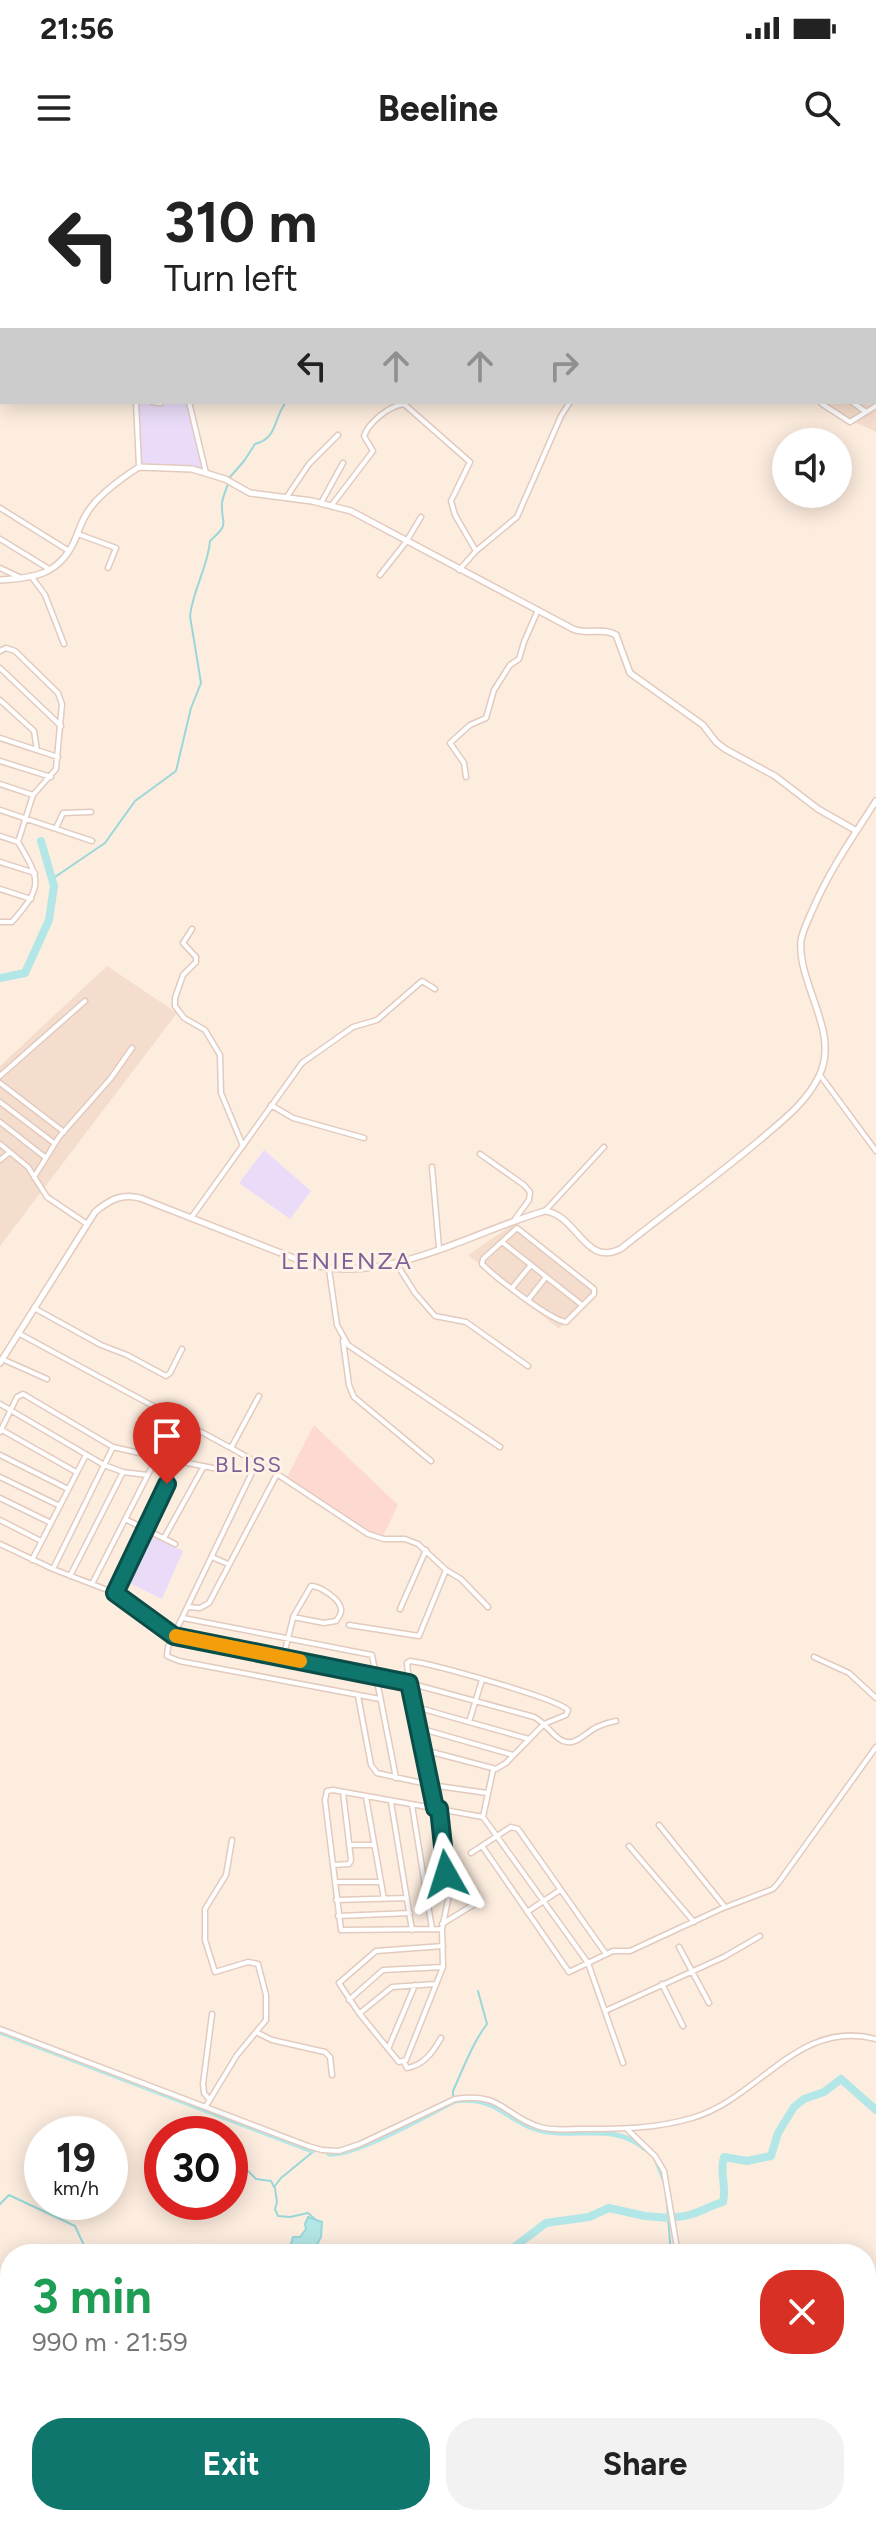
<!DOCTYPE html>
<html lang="en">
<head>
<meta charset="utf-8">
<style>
	:root { --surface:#fff; --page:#f2f2f2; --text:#222; --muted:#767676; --accent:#0f766e }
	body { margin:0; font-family:Figtree,sans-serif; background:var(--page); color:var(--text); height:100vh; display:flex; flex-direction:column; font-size:30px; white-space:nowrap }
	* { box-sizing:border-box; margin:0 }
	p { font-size:26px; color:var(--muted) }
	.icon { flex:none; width:44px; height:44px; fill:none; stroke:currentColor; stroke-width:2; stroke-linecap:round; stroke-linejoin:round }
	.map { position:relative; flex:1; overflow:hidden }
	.details { position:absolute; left:0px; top:2084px; width:876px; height:282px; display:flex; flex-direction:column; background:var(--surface); border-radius:32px 32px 0 0; box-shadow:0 4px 20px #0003 }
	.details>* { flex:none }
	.guide { position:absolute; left:0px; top:0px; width:876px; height:244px; box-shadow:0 4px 20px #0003; background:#fff; color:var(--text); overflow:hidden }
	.controls { position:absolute; left:772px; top:268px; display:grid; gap:16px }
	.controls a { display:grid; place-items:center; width:80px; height:80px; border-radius:50%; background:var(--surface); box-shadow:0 4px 20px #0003; font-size:40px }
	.speed { position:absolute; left:24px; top:1956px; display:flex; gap:16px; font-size:40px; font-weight:700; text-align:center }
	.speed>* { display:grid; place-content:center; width:104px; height:104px; border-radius:50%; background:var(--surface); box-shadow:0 4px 20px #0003; line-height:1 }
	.speed small { font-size:20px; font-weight:400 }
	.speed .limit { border:12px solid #d22; background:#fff; color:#111 }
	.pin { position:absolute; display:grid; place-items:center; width:68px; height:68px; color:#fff; margin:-82px -34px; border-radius:50% 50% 50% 0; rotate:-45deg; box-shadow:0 0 8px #0007 }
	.pin .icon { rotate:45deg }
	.me { position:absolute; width:88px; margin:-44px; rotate:354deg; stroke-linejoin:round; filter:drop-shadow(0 0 6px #0008) }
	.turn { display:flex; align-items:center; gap:28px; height:168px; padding:0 32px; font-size:36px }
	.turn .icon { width:104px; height:104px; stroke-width:2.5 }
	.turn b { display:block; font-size:56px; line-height:68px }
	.lanes { display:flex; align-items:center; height:76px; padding:0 32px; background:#0003; justify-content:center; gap:40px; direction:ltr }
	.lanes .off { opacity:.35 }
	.round { display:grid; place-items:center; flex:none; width:84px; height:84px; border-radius:32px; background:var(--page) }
	.head { display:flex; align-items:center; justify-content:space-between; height:136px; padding:0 32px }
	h1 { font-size:48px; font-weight:700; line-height:60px; color:#1e9e55 }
	.button { display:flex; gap:16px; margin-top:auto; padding:16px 32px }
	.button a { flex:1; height:92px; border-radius:32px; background:var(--accent); color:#fff; font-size:32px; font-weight:700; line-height:92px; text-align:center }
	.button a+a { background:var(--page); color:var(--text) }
	.status { display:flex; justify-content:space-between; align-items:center; height:56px; padding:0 40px; background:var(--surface); direction:ltr }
	.status svg { height:22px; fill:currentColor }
	header { display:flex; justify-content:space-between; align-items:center; height:104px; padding:0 32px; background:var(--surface); font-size:36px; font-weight:700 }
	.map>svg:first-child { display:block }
</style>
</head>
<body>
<div class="status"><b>21:56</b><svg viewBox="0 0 49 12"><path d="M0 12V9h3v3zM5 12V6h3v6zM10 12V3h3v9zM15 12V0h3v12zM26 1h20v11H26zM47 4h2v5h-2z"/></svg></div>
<header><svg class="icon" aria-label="menu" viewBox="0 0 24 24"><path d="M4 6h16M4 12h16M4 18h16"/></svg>Beeline<svg class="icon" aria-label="search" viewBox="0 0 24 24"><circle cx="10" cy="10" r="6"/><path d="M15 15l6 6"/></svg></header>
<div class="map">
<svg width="876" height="2365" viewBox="0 0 876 2365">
	<rect width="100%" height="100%" fill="#fdeddf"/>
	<path fill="#f4ddcd" d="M874,155L876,157V272L812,242H874Z
		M107,806L177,853L0,1086V906Z
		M515,1063L597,1127L559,1169L468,1095Z"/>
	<path fill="#fed9d2" d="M314,1265L398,1345L383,1376L371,1374L287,1317Z"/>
	<path fill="#eadcf9" d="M138,242H187L204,308L142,303Z
		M264,990L311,1031L290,1059L239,1023Z
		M146,1372L183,1391L162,1439L123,1420Z"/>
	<path fill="#b3e6e6" stroke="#99d7d8" stroke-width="2" d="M308,2057L322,2062L321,2077L312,2094H288L293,2077H300L306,2069L305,2064Z"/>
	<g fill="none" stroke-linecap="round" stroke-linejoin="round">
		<path stroke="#99d7d8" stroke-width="2" d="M516,2L517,0
			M577,2L578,0
			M230,317L244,301L255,284C278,278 273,259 286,242
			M52,719L105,683L135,641L176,611L191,548L201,523L190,456C193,429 208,407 210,381C231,362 221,366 222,344C222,338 226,330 228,324
			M453,1936V1931C463,1909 473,1882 487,1864L478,1831
			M230,2001L246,2009L256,2019L271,2021L274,2027L281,2018L314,1991
			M275,2028L277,2042L275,2049L278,2056L290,2057L308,2053L316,2060
			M666,2031L671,2094
			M0,2044L9,2035L75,2066L88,2094"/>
		<path stroke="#b3e6e6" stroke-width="5" d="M0,1872L312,1991
			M329,1994C355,1997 428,1954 455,1941C500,1935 510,1967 548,1972C582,1977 617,1964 645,1989
			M657,2002L665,2022
			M866,2205H876
			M414,2365L423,2356"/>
		<path stroke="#b3e6e6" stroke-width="8" d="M0,818L25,813L49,760L54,726L41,681
			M674,2057C691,2058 706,2047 723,2042C727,2027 719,2012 724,1997L747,2001L771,1996L778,1973L794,1947L804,1939L824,1932L841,1919L876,1950
			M505,2094L546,2063L589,2057L609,2048L645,2056L670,2058
			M0,2214L10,2210"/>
		<g stroke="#e3cabe" stroke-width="7">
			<path id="minor" d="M87,0L88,2
				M113,0L114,2
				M848,0L852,2
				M70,2V0
				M92,2L95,0
				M120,2L124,0
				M152,2L156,0
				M860,2L861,0
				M874,19L876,21
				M874,44L876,45
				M874,70L876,71
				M874,95L876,96
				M874,181L876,182
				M874,206L876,207
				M874,236L876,237
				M136,242L139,307
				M152,242L161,243
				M189,242L206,313
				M852,242L866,252
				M822,244L850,262L876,246
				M286,338L309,304L338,275
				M321,343L343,303
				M331,346L373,291L364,276C369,262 389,246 404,244L470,302L451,341L455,355L476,391
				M0,348L69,391
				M78,374L116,388L108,408
				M0,379L49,409
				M0,408L19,417
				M459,410L476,391L517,357L561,256L570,242
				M380,415L406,382L421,357
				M31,416L45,435L64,484
				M0,491L6,488L15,491L58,533L62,544L56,609L33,635L18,682C42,722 42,727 12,762H0
				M0,508L61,566
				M0,540L34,571L37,590
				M0,578L58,597
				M0,601L51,617
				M466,617L464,603L450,583L470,565L486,558L494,530L510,505L519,499L524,482L538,450
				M0,624L33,635
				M0,650L92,681
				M56,668L63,653L91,652
				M0,676L18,682
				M0,702L35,713
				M0,729L31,739
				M192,769L183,783L196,797V802L183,815L175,838V846L184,858L205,870L220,895L221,933L243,986
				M820,915L876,991
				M0,916L85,841
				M0,923L64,972
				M0,942L54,983
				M271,945L293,958L364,978
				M0,962L46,998
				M0,984L28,1007L47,1037L87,1064
				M480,994L524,1025L530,1032L529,1040L515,1059
				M0,1000L10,992
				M432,1007L439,1088
				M34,1017L59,977L111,918L132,888
				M545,1051L604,987
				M191,1058L302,903L353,867L377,860L422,821L435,829
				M517,1068L594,1129V1134L566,1162C550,1160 495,1117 482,1104L483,1099Z
				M502,1082L582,1145
				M396,1103L415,1133L435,1156L466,1162L528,1206
				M329,1109L337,1165L348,1185L500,1287
				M512,1128L531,1105
				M528,1140L546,1117
				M34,1148L101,1185L127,1195L166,1216L170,1213L182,1189
				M18,1173L231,1288L259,1236
				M343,1181L349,1225L354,1237L431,1301
				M2,1199L47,1219
				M0,1244L104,1305L123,1312L147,1315
				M2,1270L76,1312
				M0,1272L17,1237L23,1234L113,1287L157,1297
				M231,1288L277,1314
				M0,1295L68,1329
				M257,1302L168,1487L167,1496L179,1501L380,1539
				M0,1317L60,1346
				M0,1338L51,1363
				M125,1359L175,1384
				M0,1360L41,1381
				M164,1378L204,1306
				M0,1384L53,1409L115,1433L174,1476L409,1523L435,1648
				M212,1397L228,1404
				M32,1400L86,1295
				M53,1409L113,1287
				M70,1416L123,1312
				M92,1424L157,1297L218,1309
				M311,1426C320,1426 340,1439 341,1449C342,1454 338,1458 336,1461L324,1463L293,1457Z
				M115,1432L178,1301
				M188,1447L200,1448L209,1443L277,1314L368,1374L384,1379H405L418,1384L446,1410L461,1419L488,1447
				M400,1449L426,1390
				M183,1458L372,1495L396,1618
				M349,1465L419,1476L446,1410
				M814,1497L849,1513L876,1538
				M283,1498L293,1458
				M358,1536L371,1605L377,1613L431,1625L487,1633
				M416,1547L529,1579
				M469,1562L482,1520
				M419,1568L513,1595
				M424,1590L496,1609L506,1603L544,1564L566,1555L568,1550C556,1538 433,1504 410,1501L407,1503L409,1523L534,1557C544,1562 549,1571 558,1578C574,1590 584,1573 597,1567C603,1564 610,1562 616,1561
				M366,1637L384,1739
				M391,1642L412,1770
				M412,1645L432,1769
				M439,1649L449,1735L442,1769
				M483,1657L493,1610
				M349,1685H374
				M482,1686L569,1812L613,1791H630L725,1747L659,1665
				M629,1686L694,1762
				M471,1693L511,1667L518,1669L606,1794
				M333,1705L349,1704L351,1700L343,1632
				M335,1722H380
				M336,1740L407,1738
				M726,1747L773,1729L779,1722L876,1587
				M527,1752L560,1730
				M338,1756L410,1753
				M442,1764L473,1745L462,1716L444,1700
				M443,1786L376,1791L339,1823L359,1853L399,1902L406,1900L443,1807L442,1769L341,1770L325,1640L327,1631L333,1630L483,1657L588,1803L623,1903
				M679,1787L709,1843
				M662,1824L683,1866
				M349,1840L383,1810L443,1807
				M605,1851L724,1797L760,1776
				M360,1853L392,1827L436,1824
				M0,1869L308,1986L322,1990L339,1991L360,1984L455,1939C504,1932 503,1956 540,1967C553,1971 569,1969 582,1969C620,1969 655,1969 692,1958C759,1939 798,1858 876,1879
				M258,1873L272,1880L325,1892L330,1897L332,1915
				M388,1889L415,1825
				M404,1902L407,1908C424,1905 433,1892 441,1878
				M210,1940L204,1933L203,1924L212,1854
				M206,1946L237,1895L266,1860V1835L258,1804L248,1802L215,1812L205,1780V1749L226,1715L232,1680
				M628,1970L655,1996L664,2011L678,2094
				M866,2203H876
				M0,2296L10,2298
				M228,2356V2365
				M135,2365L136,2356"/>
		</g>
		<g stroke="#e3cabe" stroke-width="8">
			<path id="tertiary" d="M0,420C34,418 58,415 74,382C78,373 81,362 87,353C97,336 122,318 139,307L192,309L225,319L250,333L312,341L351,351L573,469C587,475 603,467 616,475L630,513L703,565L716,582L725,589L775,616L818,649L855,670
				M0,1203L95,1052C109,1040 122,1033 140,1038L304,1102C380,1129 471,1072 545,1051C578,1055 585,1109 622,1088C668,1051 716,1017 761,979C782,961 807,942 819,916C841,872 797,825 801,780C803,770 808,760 812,751C829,711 852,678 876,641"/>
		</g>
		<use href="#minor" stroke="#fff" stroke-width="4"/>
		<use href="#tertiary" stroke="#fff" stroke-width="5"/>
	</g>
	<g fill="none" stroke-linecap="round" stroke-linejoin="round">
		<g stroke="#0a4d48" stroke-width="20">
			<path id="route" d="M167,1324L115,1433L174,1476L409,1523L435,1648L439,1649L446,1714"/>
		</g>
		<use href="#route" stroke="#0f766e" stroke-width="14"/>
		<path stroke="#f59e0b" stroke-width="14" d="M176,1476L300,1501"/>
	</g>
	<g text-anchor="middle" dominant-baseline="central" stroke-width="6" stroke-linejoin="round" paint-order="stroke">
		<g font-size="22" letter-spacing="2" fill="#7e6197" stroke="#fff1e5">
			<text x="249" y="1304">BLISS</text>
		</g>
		<g font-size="24" letter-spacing="2" fill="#7e6197" stroke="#fff1e5">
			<text x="347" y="1100">LENIENZA</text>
		</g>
	</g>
</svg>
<div class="controls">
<a><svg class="icon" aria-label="sound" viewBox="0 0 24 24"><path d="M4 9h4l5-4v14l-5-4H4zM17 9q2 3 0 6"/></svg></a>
</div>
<div class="speed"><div>19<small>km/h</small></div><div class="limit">30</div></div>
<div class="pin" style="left:167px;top:1324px;background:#d93025"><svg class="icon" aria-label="arrive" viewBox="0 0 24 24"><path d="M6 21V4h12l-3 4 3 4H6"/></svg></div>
<svg class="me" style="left:446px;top:1714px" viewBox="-20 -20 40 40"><path d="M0-17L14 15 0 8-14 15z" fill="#0f766e" stroke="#fff" stroke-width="4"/></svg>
<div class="guide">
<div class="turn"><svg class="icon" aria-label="left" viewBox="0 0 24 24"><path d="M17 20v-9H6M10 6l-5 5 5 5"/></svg><div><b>310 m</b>Turn left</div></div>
<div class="lanes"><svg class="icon" aria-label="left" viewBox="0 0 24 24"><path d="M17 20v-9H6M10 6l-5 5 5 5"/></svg><svg class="icon off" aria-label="ahead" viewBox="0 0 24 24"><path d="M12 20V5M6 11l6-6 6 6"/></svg><svg class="icon off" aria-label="ahead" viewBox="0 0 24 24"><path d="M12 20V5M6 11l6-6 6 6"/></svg><svg class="icon off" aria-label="right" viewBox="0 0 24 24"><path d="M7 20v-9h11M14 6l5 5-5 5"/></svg></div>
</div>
<section class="details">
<div class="head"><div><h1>3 min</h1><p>990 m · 21:59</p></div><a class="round" style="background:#d93025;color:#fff"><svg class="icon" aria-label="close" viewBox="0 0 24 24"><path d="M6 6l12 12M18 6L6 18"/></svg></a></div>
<div class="button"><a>Exit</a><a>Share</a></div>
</section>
</div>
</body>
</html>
